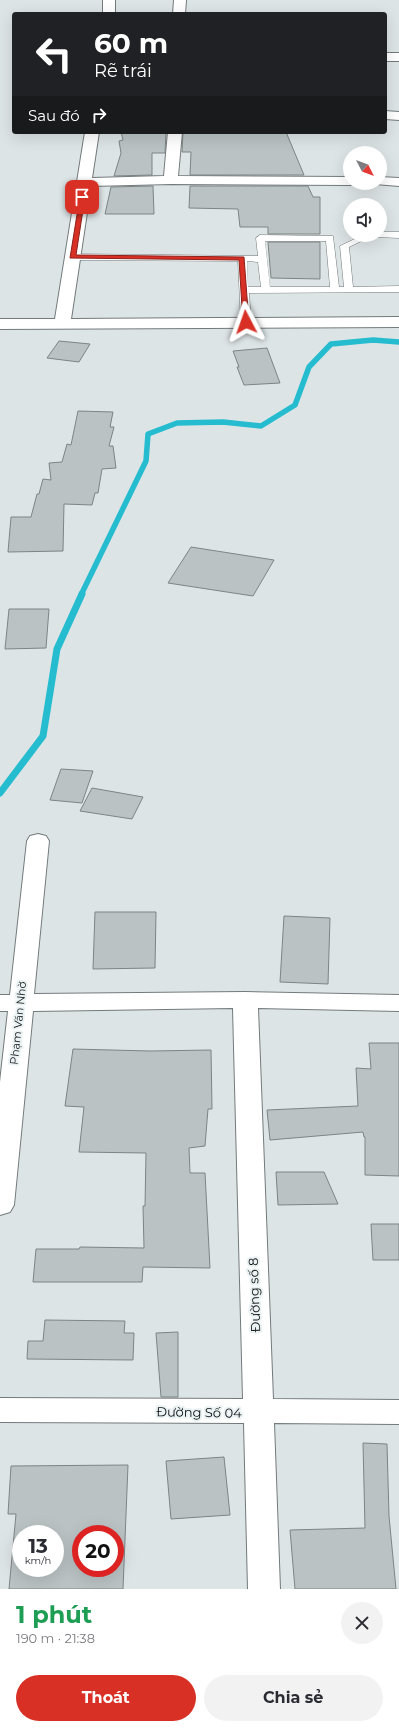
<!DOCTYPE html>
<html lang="vi">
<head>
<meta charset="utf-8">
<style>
	:root { --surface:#fff; --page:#f2f2f3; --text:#2b2b33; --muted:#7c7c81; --accent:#d93025 }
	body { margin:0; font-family:Montserrat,sans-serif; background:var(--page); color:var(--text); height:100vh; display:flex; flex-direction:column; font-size:15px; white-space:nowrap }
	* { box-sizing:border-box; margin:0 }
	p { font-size:13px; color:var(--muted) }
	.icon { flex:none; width:22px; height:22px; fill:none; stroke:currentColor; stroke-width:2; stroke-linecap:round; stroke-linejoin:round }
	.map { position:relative; height:1589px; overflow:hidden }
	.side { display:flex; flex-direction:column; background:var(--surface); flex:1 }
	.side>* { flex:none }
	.hud { position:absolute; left:12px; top:12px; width:375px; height:122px; border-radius:4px; box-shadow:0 4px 16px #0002; background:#202124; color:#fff; overflow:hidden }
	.needle { width:26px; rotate:132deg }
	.buttons { position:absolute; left:343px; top:146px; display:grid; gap:8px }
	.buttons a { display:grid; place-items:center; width:44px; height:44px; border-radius:50%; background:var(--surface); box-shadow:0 4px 16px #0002; font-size:20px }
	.speed { position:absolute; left:12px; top:1525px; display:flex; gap:8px; font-size:20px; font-weight:700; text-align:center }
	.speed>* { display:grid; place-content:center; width:52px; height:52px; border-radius:50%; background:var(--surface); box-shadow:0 4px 16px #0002; line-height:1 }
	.speed small { font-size:10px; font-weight:400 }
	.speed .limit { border:6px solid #d22; background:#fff; color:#111 }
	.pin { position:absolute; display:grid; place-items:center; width:34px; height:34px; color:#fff; margin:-17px; border-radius:8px; box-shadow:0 2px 6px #0006 }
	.me { position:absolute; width:44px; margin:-22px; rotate:356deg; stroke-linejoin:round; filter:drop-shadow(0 0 3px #0008) }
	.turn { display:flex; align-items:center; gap:14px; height:84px; padding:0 16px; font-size:18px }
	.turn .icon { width:52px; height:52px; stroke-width:2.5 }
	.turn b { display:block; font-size:28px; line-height:34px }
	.then { display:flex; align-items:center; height:38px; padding:0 16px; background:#0003; gap:8px; font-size:15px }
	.round { display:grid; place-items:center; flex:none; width:42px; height:42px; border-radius:21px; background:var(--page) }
	.summary { display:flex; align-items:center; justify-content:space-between; height:68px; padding:0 16px }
	h1 { font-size:24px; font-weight:700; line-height:30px; color:#1e9e55 }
	.action { display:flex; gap:8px; margin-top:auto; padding:8px 16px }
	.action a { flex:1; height:46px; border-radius:24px; background:var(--accent); color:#fff; font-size:16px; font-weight:700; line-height:46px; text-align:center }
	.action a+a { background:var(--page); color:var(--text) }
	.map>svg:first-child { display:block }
</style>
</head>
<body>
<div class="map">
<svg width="399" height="1589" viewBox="0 0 399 1589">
	<rect width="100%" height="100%" fill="#dde4e5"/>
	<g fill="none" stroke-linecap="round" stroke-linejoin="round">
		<path stroke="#25bcd0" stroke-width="5.5" d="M81,595L146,461L148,434L177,423L223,422L261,426L295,405L309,367L331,344L373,340L399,342"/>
		<path stroke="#25bcd0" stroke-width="7" d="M0,793L43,736L57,649L82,594"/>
	</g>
	<path fill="#bac2c3" stroke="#7e8485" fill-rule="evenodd" d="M121,132H166L165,153H152V175L114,176L121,153L119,141L123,140Z
		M183,132H286L304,175H190L191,152H182Z
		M153,186L154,214H105L111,187Z
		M190,186H308L313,197H320V234H268V227H240L238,209L189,208Z
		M268,242H320V279L271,278Z
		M59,341L90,344L79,362L47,358Z
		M267,348L280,383L244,385L237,367H239L233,351Z
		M78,411L113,412L110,427H114L109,446H113L116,468L102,469L98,493H95L92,505L64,504L63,551L8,552L11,517H31L37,494H39L43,479L51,480L49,463L62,462L67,444L71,445Z
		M191,547L274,560L253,596L168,583Z
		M9,609H49L46,648L5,649Z
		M61,769L93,771L82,803L50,800Z
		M92,788L143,797L132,819L80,811Z
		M95,912H156L155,968L93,969Z
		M284,916L330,918L328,984L280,982Z
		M369,1043H399V1176L365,1175V1137H364L363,1132L270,1140L267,1110L358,1106L356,1068L371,1069Z
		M73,1049L150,1051L211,1050L212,1109H208L205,1146L189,1148L190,1173H205L210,1268L143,1267L142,1282H33L36,1249H79L80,1247L144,1248L143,1206H145L146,1153L79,1152L84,1107L65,1106Z
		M276,1172H324L338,1204L278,1205Z
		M371,1224H399V1260H373Z
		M45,1320L125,1321L124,1333H134L133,1360L27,1359L28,1341H43Z
		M178,1332V1397H161L156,1333Z
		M363,1443L387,1444L389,1516L396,1589H295L290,1530L365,1528Z
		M224,1457L230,1515L171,1519L166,1461Z
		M128,1465L123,1589H9L16,1514H8L11,1466ZM21,1534H55V1568H21ZM81,1534H115V1568H81Z"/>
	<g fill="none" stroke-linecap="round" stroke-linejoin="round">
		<g stroke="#747a7c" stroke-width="1">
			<path id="lane" d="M380,232H399V238L377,237L376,235H380Z
				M260,235L333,236L339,287H344L340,246L363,235H374L349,247L353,287L399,286V292L249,293L251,322L246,325L241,322L238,261L73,260L69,257L73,254L258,256L256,238ZM265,241H326L330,287H270ZM247,261L258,262L261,287H248Z"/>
		</g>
		<g stroke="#747a7c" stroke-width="2">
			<path id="street" d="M103,0H115V14H103Z
				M174,0H186L185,14H173Z
				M385,53H399V61H385Z
				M385,111L399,112V120L385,119Z
				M85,132H99L92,178L164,176L168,132H182L178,176L350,177V183H356L350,185L171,184L91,186L71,319L399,317V327L0,329V319H55Z
				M380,177L399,178V186L375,184L380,183Z
				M38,834L46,836L49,841L34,994L245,992L399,995V1011L258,1008L273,1399L399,1400V1424L274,1423L280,1589H248L244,1423L0,1422V1398L243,1399L233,1008L33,1011L14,1205L10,1212L0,1215V1082L8,1011H0V995H10L27,841L30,836Z"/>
		</g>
		<use href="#lane" fill="#fff" fill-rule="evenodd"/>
		<use href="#street" fill="#fff" fill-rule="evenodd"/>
	</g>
	<path fill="#d93025" stroke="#8d1f18" d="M80,196L85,197L76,255L244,257L249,324L243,322L239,260L70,258Z"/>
	<g text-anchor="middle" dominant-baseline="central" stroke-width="4" stroke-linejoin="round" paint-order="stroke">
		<g font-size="11" fill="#0e1111" stroke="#eaf2f3">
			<text transform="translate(18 1023) rotate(-84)">Phạm Văn Nhờ</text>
		</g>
		<g font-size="13" fill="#0e1111" stroke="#eaf2f3">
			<text transform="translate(254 1295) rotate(-92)">Đường số 8</text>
			<text transform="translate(199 1412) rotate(1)">Đường Số 04</text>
		</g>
	</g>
</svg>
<div class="buttons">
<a><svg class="needle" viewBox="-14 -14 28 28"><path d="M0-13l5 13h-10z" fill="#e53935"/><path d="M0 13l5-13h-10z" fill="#7c7c81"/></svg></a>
<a><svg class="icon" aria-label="sound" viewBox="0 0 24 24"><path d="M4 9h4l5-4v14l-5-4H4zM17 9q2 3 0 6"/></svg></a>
</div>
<div class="speed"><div>13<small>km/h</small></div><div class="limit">20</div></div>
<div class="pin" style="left:82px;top:197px;background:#d93025"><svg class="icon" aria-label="arrive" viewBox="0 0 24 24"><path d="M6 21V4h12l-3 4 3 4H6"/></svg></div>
<svg class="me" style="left:246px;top:322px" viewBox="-20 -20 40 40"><path d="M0-17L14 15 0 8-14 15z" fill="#d93025" stroke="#fff" stroke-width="4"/></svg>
<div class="hud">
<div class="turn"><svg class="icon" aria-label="left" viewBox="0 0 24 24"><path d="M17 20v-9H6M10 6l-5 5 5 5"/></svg><div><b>60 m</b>Rẽ trái</div></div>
<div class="then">Sau đó<svg class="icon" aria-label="right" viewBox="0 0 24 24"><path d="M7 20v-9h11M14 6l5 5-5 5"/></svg></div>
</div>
</div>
<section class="side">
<div class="summary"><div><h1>1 phút</h1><p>190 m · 21:38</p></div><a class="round"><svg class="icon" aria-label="close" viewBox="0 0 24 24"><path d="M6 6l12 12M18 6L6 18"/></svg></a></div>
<div class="action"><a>Thoát</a><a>Chia sẻ</a></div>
</section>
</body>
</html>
